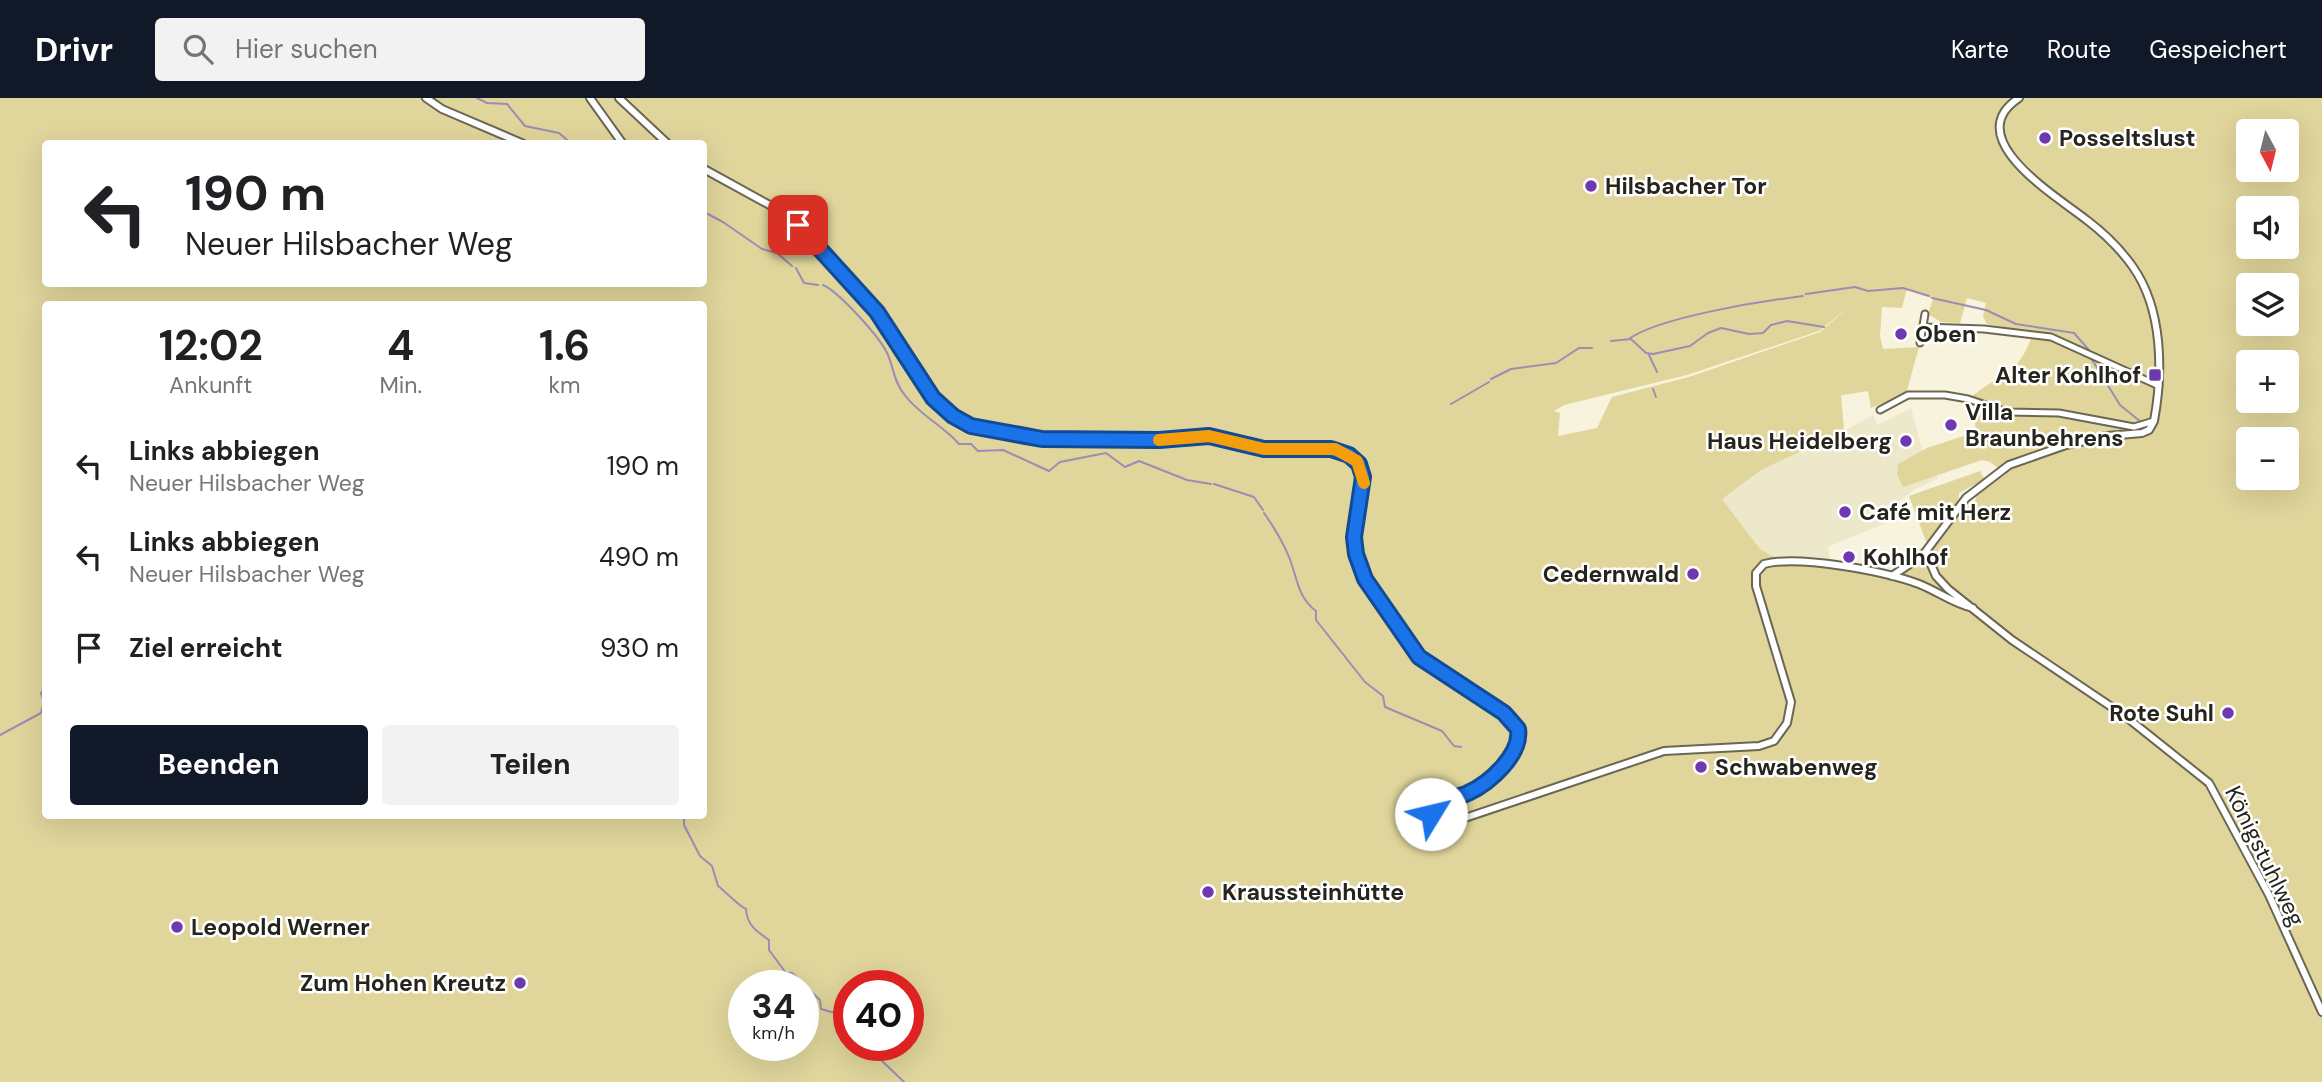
<!DOCTYPE html>
<html lang="de">
<head>
<meta charset="utf-8">
<style>
	:root { --surface:#fff; --page:#f2f2f2; --text:#202124; --muted:#757577; --accent:#111827 }
	body { margin:0; font-family:"DM Sans",sans-serif; background:var(--page); color:var(--text); height:100vh; display:flex; flex-direction:column; font-size:26px; white-space:nowrap }
	* { box-sizing:border-box; margin:0 }
	p { font-size:23px; color:var(--muted) }
	.icon { flex:none; width:38px; height:38px; fill:none; stroke:currentColor; stroke-width:2; stroke-linecap:round; stroke-linejoin:round }
	.map { position:relative; flex:1; overflow:hidden }
	.sheet { position:absolute; left:42px; top:203px; width:665px; height:518px; display:flex; flex-direction:column; background:var(--surface); border-radius:7px; box-shadow:0 7px 28px #0002 }
	.sheet>* { flex:none }
	.hud { position:absolute; left:42px; top:42px; width:665px; height:147px; border-radius:7px; box-shadow:0 7px 28px #0002; background:#fff; color:var(--text); overflow:hidden }
	.needle { width:46px; rotate:173deg }
	.controls { position:absolute; left:2236px; top:21px; display:grid; gap:14px }
	.controls a { display:grid; place-items:center; width:63px; height:63px; border-radius:7px; background:var(--surface); box-shadow:0 7px 28px #0002; font-size:35px }
	.speed { position:absolute; left:728px; top:872px; display:flex; gap:14px; font-size:35px; font-weight:700; text-align:center }
	.speed>* { display:grid; place-content:center; width:91px; height:91px; border-radius:50%; background:var(--surface); box-shadow:0 7px 28px #0002; line-height:1 }
	.speed small { font-size:18px; font-weight:400 }
	.speed .limit { border:10px solid #d22; background:#fff; color:#111 }
	.pin { position:absolute; display:grid; place-items:center; width:60px; height:60px; color:#fff; margin:-30px; border-radius:14px; box-shadow:0 4px 10px #0006 }
	.me { position:absolute; width:77px; margin:-38px; rotate:54deg; stroke-linejoin:round; filter:drop-shadow(0 0 5px #0008) }
	.turn { display:flex; align-items:center; gap:24px; height:147px; padding:0 28px; font-size:32px }
	.turn .icon { width:91px; height:91px; stroke-width:2.5 }
	.turn b { display:block; font-size:49px; line-height:60px }
	.eta { display:flex; justify-content:space-evenly; align-items:center; height:119px; text-align:center }
	.eta b { font-size:42px; font-weight:700; line-height:49px }
	.primary-button { display:flex; gap:14px; margin-top:auto; padding:14px 28px }
	.primary-button a { flex:1; height:80px; border-radius:7px; background:var(--accent); color:#fff; font-size:28px; font-weight:700; line-height:80px; text-align:center }
	.primary-button a+a { background:var(--page); color:var(--text) }
	ul { padding:0; list-style:none }
	li { display:flex; align-items:center; gap:21px; height:91px; padding:0 28px }
	li div { flex:1 }
	li b { display:block; font-size:26px }
	li em { font-style:normal }
	header { display:flex; align-items:center; gap:42px; box-sizing:border-box; height:98px; padding:0 35px; background:var(--accent); color:#fff }
	header strong { font-size:33px }
	nav { display:flex; gap:38px; margin-inline-start:auto; font-size:24px }
	.search { width:490px; height:63px; background:var(--page); display:flex; align-items:center; gap:18px; box-sizing:border-box; padding:0 24px; border-radius:7px; color:var(--muted); font-size:26px }
	.map>svg:first-child { display:block }
</style>
</head>
<body>
<header>
<strong>Drivr</strong>
<div class="search"><svg class="icon" aria-label="search" viewBox="0 0 24 24"><circle cx="10" cy="10" r="6"/><path d="M15 15l6 6"/></svg>Hier suchen</div>
<nav><a>Karte</a><a>Route</a><a>Gespeichert</a></nav>
</header>
<div class="map">
<svg width="2322" height="984" viewBox="0 0 2322 984">
	<rect width="100%" height="100%" fill="#f7f3dd"/>
	<path fill="#eee8cb" d="M1843,215L1868,293L1841,298L1844,333L1873,317L1877,327L1911,310L1924,358L1938,381L1917,390L1898,404L1883,426L1828,449L1830,464L1772,458L1760,451L1722,401L1612,299L1689,279L1820,234Z"/>
	<path fill="#e0d59b" fill-rule="evenodd" d="M0,0H2322V984H0ZM2249,33H2287V72H2249ZM46,46H704V186H46ZM2249,110H2287V149H2249ZM2249,187H2287V226H2249ZM1907,191L1933,201L1928,216L1941,224L1960,225L1967,200L1986,205L1983,218L1987,226L2033,235C2019,277 2004,273 1972,298L1976,334L1927,350L1898,366L1897,376L1903,389L1982,362L1990,364L2006,376L1977,397L1974,406L1962,412L1958,409L1959,395L1981,383L1984,380L1980,373L1909,398L1927,446L1886,476L1772,458L1760,451L1722,401L1761,372L1844,333L1841,297L1868,293L1871,310L1906,296L1919,249L1883,251L1880,238L1882,209L1902,210ZM46,206H704V718H46ZM1850,208L1820,234L1689,279L1612,299L1597,330L1558,338L1560,315L1554,313L1564,307L1687,277L1819,233ZM2249,264H2287V303H2249ZM2249,341H2287V380H2249ZM744,887H803V947H744ZM849,887H908V947H849Z"/>
	<g fill="none" stroke-linecap="round" stroke-linejoin="round">
		<path stroke="#9c8db3" stroke-width="2" d="M477,0L487,5L507,6L525,28L559,35L572,46
			M704,114L723,124L762,151L777,155L792,168
			M796,170L804,185L818,187
			M823,187C839,194 881,240 888,257C894,271 894,284 904,296C919,317 944,328 959,346H971L978,353L1003,352L1049,373L1060,364L1106,355L1125,369L1139,363L1187,382L1211,386
			M1806,196L1855,189L1868,193L1903,190L1929,198
			M1932,200L1986,212L2016,226L2074,235L2089,252
			M1629,241C1659,219 1763,203 1803,198
			M1611,243L1631,241L1646,255L1653,256L1690,248L1708,235L1721,230L1749,236L1763,235L1771,227L1787,223L1824,229
			M1649,257L1657,274
			M2091,260L2120,307L2141,324
			M1491,281L1511,271L1556,265L1579,250H1592
			M1653,291L1656,299
			M1451,306L1489,284
			M1214,386L1254,399L1263,412
			M1264,415C1273,428 1283,444 1289,459C1297,478 1297,499 1316,513V522L1365,584L1383,598L1385,609L1442,633L1454,648L1461,649
			M0,637L41,615L44,604L41,595L46,588
			M684,718V727L700,758L712,768L718,788C727,795 740,809 746,811C747,827 756,833 769,842V852L786,875H792L805,887
			M807,890L820,902L821,911L835,915L837,921L849,930
			M863,947L874,949L879,960L904,984"/>
		<g stroke="#6b6754" stroke-width="9">
			<path id="minor" d="M1923,229L1984,231L2051,239L2159,288
				M1920,245L1925,216
				M1880,312L1908,297H1945L1968,301L2007,314L2059,315L2134,329L2154,323"/>
		</g>
		<g stroke="#6b6754" stroke-width="10">
			<path id="tertiary" d="M426,0L442,11L524,46
				M590,0L623,46
				M619,0L668,46
				M704,71L775,110L803,132L877,214L936,303L968,326L1037,341L1159,342L1209,338L1264,351H1331L1349,357L1359,367L1363,381L1355,438L1357,460L1365,481L1419,559L1504,615L1519,633C1521,658 1487,689 1464,697C1453,700 1442,699 1433,706L1431,717L1441,726L1450,725L1664,653L1759,648L1774,643L1787,625L1791,604L1756,488V475L1764,466C1799,457 1884,473 1919,486C1937,493 1954,506 1973,510
				M1926,455L1936,478L1948,491L2012,542L2125,618L2209,685L2269,797L2322,914
				M1892,478L1923,457L1966,400L2009,367L2066,347L2107,338L2142,335L2149,332L2154,323C2163,274 2163,212 2133,169C2121,152 2105,136 2088,123C2058,99 1958,40 2019,0"/>
		</g>
		<use href="#minor" stroke="#fff" stroke-width="5"/>
		<use href="#tertiary" stroke="#fff" stroke-width="6"/>
	</g>
	<g fill="none" stroke-linecap="round" stroke-linejoin="round">
		<g stroke="#114b97" stroke-width="18">
			<path id="route" d="M798,127L877,214L933,300L953,318L971,328L1042,341L1159,342L1209,338L1264,351H1331L1349,357L1359,366L1363,379L1354,439L1356,456L1365,481L1419,559L1504,615L1518,631C1522,656 1490,685 1468,695C1458,700 1446,699 1435,704L1431,716"/>
		</g>
		<use href="#route" stroke="#1a73e8" stroke-width="12"/>
		<path stroke="#f59e0b" stroke-width="12" d="M1159,342L1209,338L1264,351H1335L1357,363L1364,385"/>
	</g>
	<g fill="#6e38af" stroke="#fff" stroke-width="2.5">
		<circle cx="2045" cy="40" r="7"/>
		<circle cx="1591" cy="88" r="7"/>
		<circle cx="1901" cy="236" r="7"/>
		<rect x="2148" y="270" width="14" height="14" rx="3.5"/>
		<circle cx="1951" cy="327" r="7"/>
		<circle cx="1906" cy="343" r="7"/>
		<circle cx="1845" cy="414" r="7"/>
		<circle cx="1849" cy="459" r="7"/>
		<circle cx="1693" cy="476" r="7"/>
		<circle cx="2228" cy="615" r="7"/>
		<circle cx="1701" cy="669" r="7"/>
		<circle cx="1208" cy="794" r="7"/>
		<circle cx="177" cy="829" r="7"/>
		<circle cx="520" cy="885" r="7"/>
	</g>
	<g text-anchor="middle" dominant-baseline="central" stroke-width="5" stroke-linejoin="round" paint-order="stroke">
		<g font-size="23" font-weight="bold" fill="#26251d" stroke="#fff" text-anchor="start">
			<text x="2059" y="40">Posseltslust</text>
			<text x="1605" y="88">Hilsbacher Tor</text>
			<text x="1915" y="236">Oben</text>
			<text x="2141" y="277" text-anchor="end">Alter Kohlhof</text>
			<text x="1965" y="314">Villa<tspan x="1965" dy="26">Braunbehrens</tspan></text>
			<text x="1892" y="343" text-anchor="end">Haus Heidelberg</text>
			<text x="1859" y="414">Café mit Herz</text>
			<text x="1863" y="459">Kohlhof</text>
			<text x="1679" y="476" text-anchor="end">Cedernwald</text>
			<text x="2214" y="615" text-anchor="end">Rote Suhl</text>
			<text x="1715" y="669">Schwabenweg</text>
			<text x="1222" y="794">Kraussteinhütte</text>
			<text x="191" y="829">Leopold Werner</text>
			<text x="506" y="885" text-anchor="end">Zum Hohen Kreutz</text>
		</g>
		<g font-size="23" fill="#26251d" stroke="#fff">
			<text transform="translate(2265 758) rotate(64)">Königstuhlweg</text>
		</g>
	</g>
</svg>
<div class="controls">
<a><svg class="needle" viewBox="-14 -14 28 28"><path d="M0-13l5 13h-10z" fill="#e53935"/><path d="M0 13l5-13h-10z" fill="#757577"/></svg></a>
<a><svg class="icon" aria-label="sound" viewBox="0 0 24 24"><path d="M4 9h4l5-4v14l-5-4H4zM17 9q2 3 0 6"/></svg></a>
<a><svg class="icon" aria-label="layers" viewBox="0 0 24 24"><path d="M12 4l9 5-9 5-9-5zM3 14l9 5 9-5"/></svg></a>
<a>+</a>
<a>−</a>
</div>
<div class="speed"><div>34<small>km/h</small></div><div class="limit">40</div></div>
<div class="pin" style="left:798px;top:127px;background:#d93025"><svg class="icon" aria-label="arrive" viewBox="0 0 24 24"><path d="M6 21V4h12l-3 4 3 4H6"/></svg></div>
<svg class="me" style="left:1431px;top:716px" viewBox="-20 -20 40 40"><circle r="19" fill="#fff"/><path d="M0-13L10 11 0 6-10 11z" fill="#1a73e8"/></svg>
<div class="hud">
<div class="turn"><svg class="icon" aria-label="left" viewBox="0 0 24 24"><path d="M17 20v-9H6M10 6l-5 5 5 5"/></svg><div><b>190 m</b>Neuer Hilsbacher Weg</div></div>
</div>
<section class="sheet">
<div class="eta">
<div><b>12:02</b><p>Ankunft</p></div>
<div><b>4</b><p>Min.</p></div>
<div><b>1.6</b><p>km</p></div>
</div>
<ul>
<li><svg class="icon" aria-label="left" viewBox="0 0 24 24"><path d="M17 20v-9H6M10 6l-5 5 5 5"/></svg><div><b>Links abbiegen</b><p>Neuer Hilsbacher Weg</p></div><em>190 m</em></li>
<li><svg class="icon" aria-label="left" viewBox="0 0 24 24"><path d="M17 20v-9H6M10 6l-5 5 5 5"/></svg><div><b>Links abbiegen</b><p>Neuer Hilsbacher Weg</p></div><em>490 m</em></li>
<li><svg class="icon" aria-label="arrive" viewBox="0 0 24 24"><path d="M6 21V4h12l-3 4 3 4H6"/></svg><div><b>Ziel erreicht</b></div><em>930 m</em></li>
</ul>
<div class="primary-button"><a>Beenden</a><a>Teilen</a></div>
</section>
</div>
</body>
</html>
